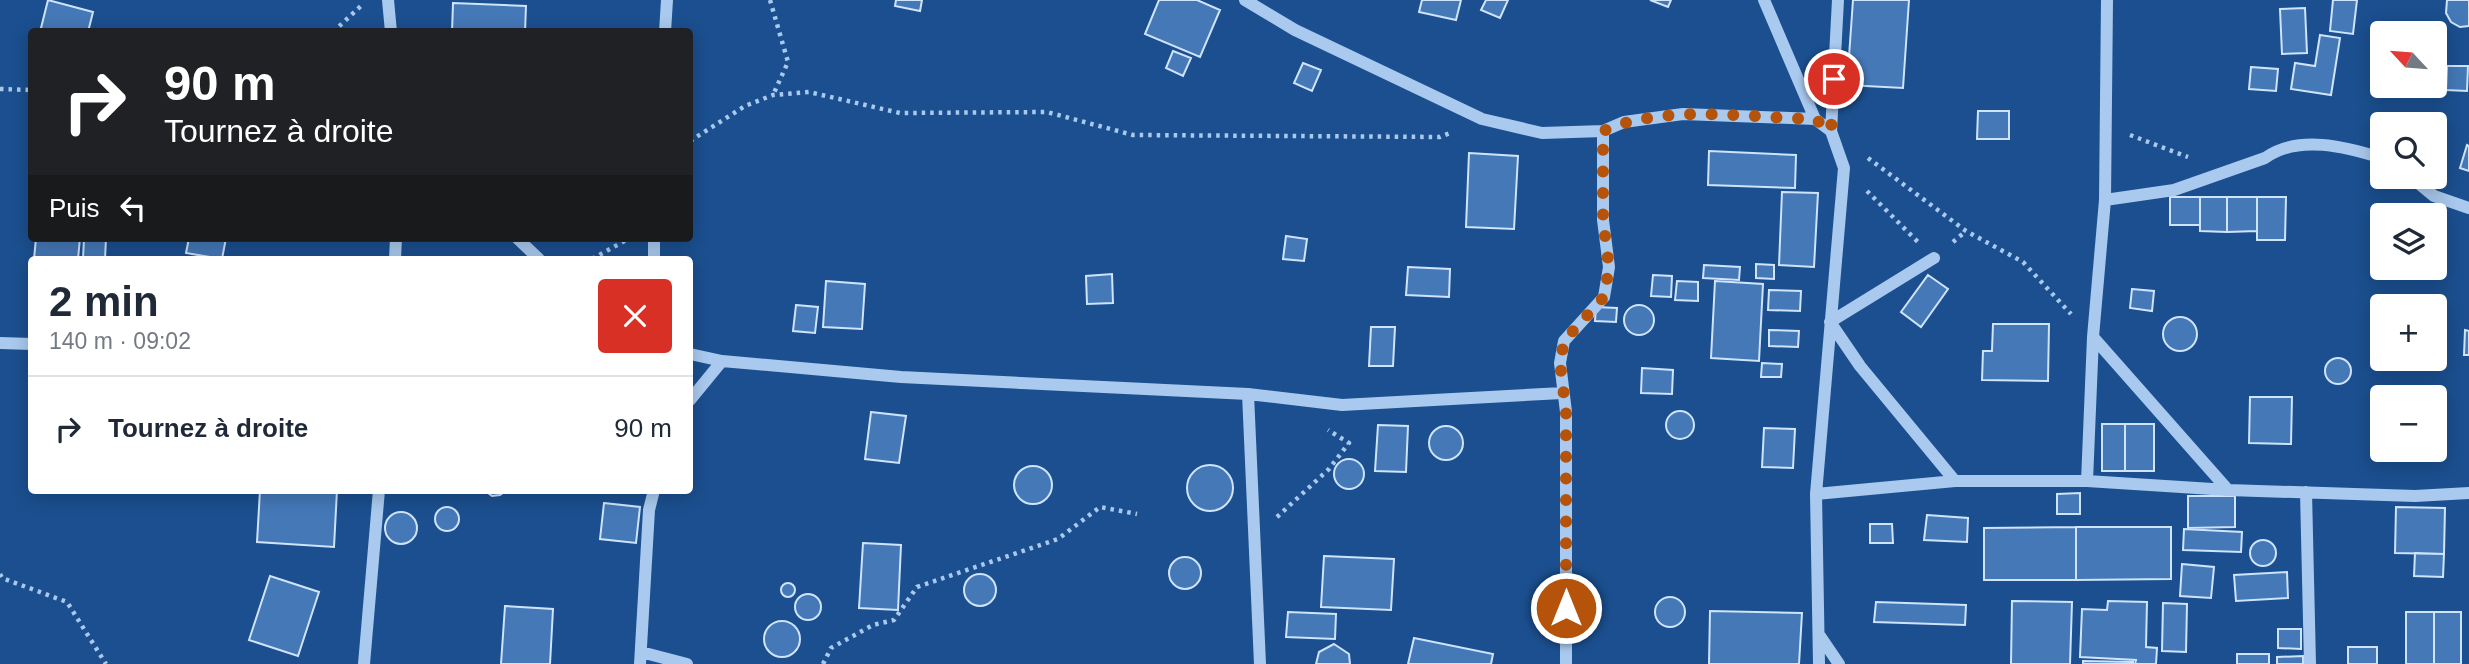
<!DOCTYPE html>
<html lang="fr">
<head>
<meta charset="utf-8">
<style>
	:root { --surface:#fff; --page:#f6f6f7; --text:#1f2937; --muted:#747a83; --line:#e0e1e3 }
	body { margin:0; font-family:Helvetica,sans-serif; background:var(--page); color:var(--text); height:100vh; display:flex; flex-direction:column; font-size:26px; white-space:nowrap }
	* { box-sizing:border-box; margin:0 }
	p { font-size:23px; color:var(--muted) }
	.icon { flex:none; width:38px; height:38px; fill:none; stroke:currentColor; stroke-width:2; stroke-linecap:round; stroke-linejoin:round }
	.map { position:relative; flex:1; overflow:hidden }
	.details { position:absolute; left:28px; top:256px; width:665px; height:238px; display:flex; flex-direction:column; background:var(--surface); border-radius:7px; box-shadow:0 4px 18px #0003 }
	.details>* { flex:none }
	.guide { position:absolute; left:28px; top:28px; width:665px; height:214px; border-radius:7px; box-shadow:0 4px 18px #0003; background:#202124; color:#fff; overflow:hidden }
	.needle { width:46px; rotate:296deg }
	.buttons { position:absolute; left:2370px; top:21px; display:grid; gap:14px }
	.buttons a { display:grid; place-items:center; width:77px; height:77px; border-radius:7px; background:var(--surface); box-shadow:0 4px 18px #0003; font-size:35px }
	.pin { position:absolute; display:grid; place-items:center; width:60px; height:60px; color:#fff; margin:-30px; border:4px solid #fff; border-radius:50%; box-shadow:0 2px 7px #0007 }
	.me { position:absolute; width:77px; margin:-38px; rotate:0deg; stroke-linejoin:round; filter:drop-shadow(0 0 5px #0008) }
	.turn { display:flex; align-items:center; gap:24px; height:147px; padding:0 21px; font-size:32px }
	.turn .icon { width:91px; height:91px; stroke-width:2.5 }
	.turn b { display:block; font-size:49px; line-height:60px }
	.then { display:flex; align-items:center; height:66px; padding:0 21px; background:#0003; gap:14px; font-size:26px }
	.round { display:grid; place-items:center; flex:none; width:74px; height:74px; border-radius:7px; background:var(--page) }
	.headline { display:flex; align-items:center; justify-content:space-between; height:119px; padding:0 21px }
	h1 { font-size:42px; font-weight:700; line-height:52px }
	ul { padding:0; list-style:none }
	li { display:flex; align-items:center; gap:21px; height:105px; padding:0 21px; border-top:2px solid var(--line) }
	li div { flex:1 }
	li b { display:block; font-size:26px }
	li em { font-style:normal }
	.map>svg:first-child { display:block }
</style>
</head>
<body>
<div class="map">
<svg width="2469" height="664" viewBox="0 0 2469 664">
	<rect width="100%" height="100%" fill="#1b4f8f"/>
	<path fill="#4478b7" stroke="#cfe3fa" stroke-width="2" d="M48,0L93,12L88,32H40Z
		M896,0H922L920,11L895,6Z
		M1159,0H1197L1220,10L1200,57L1145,34Z
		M1422,0H1461L1456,20L1419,12Z
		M1486,0H1508L1500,18L1481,10Z
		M1650,0H1671L1668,7Z
		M1853,0H1909L1903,88L1847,85Z
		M2333,0H2357L2353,34L2330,31Z
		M2447,0H2469V26L2460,27L2451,22L2446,13Z
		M453,3L526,6L525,32H452Z
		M2305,8L2307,53L2282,54L2280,9Z
		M2320,35L2340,38L2331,95L2291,89L2295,63L2315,66Z
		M1173,51L1191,58L1183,76L1166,68Z
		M1303,63L1321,70L1312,91L1294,83Z
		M2434,66H2437L2436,90L2413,89V86H2434Z
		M2447,66H2468L2467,91L2446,90Z
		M2251,67L2278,69L2276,91L2249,89Z
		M1978,111H2009V139H1977Z
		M2467,145L2469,146V171L2460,168Z
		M1709,151L1796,155L1795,188L1708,185Z
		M1469,153L1518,156L1514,229L1466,227Z
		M1782,192L1818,193L1814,267L1779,265Z
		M2170,197H2200V225H2170Z
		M2200,197H2227V232L2200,231Z
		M2227,197H2257V231L2227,232Z
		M2257,197H2286L2285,240H2257Z
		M1286,236L1307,239L1304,261L1283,259Z
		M36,238H80L78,259H34Z
		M84,238H106L105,259H83Z
		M189,238H226L222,259L186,253Z
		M1756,264L1774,265V279L1756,278Z
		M1704,265L1740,267L1739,280L1703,278Z
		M1408,267L1450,269L1449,297L1406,295Z
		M1112,274L1113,303L1087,304L1086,276Z
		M1653,275L1672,276L1671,297L1651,296Z
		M1928,275L1948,289L1921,327L1901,312Z
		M826,281L865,284L862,329L823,327Z
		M1677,281L1698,282V301L1675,300Z
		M1715,281L1763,284L1759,361L1711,358Z
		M2132,289L2154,291L2152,311L2130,308Z
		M1769,290L1801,291L1800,311L1768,310Z
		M796,305L818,307L815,333L793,331Z
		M1624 320a15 15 0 1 1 30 0a15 15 0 1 1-30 0Z
		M1596,307L1617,308L1616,322L1595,321Z
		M2163 334a17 17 0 1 1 34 0a17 17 0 1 1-34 0Z
		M1993,324H2049L2048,381L1982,380L1983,351H1992Z
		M1371,327H1395L1393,366H1369Z
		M1769,330L1799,331L1798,347L1769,346Z
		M2465,330L2469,331V355H2464Z
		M2325 371a13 13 0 1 1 26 0a13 13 0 1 1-26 0Z
		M1762,363L1782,364L1781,377H1761Z
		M1642,368L1673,370L1672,394L1641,393Z
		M2250,397H2292L2291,444L2249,443Z
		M1666 425a14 14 0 1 1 28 0a14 14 0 1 1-28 0Z
		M871,412L906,416L899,463L865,459Z
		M2102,424H2125V471H2102Z
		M2125,424H2154V471H2125Z
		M1378,425L1408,426L1406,472L1375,471Z
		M1429 443a17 17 0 1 1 34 0a17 17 0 1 1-34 0Z
		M1764,428L1795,429L1793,468L1762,467Z
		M1334 474a15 15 0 1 1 30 0a15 15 0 1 1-30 0Z
		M1187 488a23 23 0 1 1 46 0a23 23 0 1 1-46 0Z
		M1014 485a19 19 0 1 1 38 0a19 19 0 1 1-38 0Z
		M260,490H337L334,547L257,542Z
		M484,490H507L500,495L492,496Z
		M2080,493V514H2057V494Z
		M2188,496H2235V527L2188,528Z
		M604,503L640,507L636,543L600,539Z
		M435 519a12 12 0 1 1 24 0a12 12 0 1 1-24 0Z
		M2396,507L2445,508L2444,554L2395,553Z
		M385 528a16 16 0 1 1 32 0a16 16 0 1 1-32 0Z
		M1927,515L1968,518L1967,542L1924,540Z
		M1870,524H1892L1893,543H1870Z
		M2076,527V580H1984V528Z
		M2076,527H2171V579L2076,580Z
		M2184,529L2242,532L2241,552L2183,550Z
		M2250 553a13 13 0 1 1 26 0a13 13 0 1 1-26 0Z
		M863,543L901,545L898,610L859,608Z
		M2415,553L2444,554L2443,577L2414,576Z
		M1324,556L1394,559L1391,610L1321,607Z
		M1169 573a16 16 0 1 1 32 0a16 16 0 1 1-32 0Z
		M2182,564L2214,567L2211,598L2180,596Z
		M2287,572L2288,598L2236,601L2234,575Z
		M964 590a16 16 0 1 1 32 0a16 16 0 1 1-32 0Z
		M270,576L319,592L298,656L249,640Z
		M781 590a7 7 0 1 1 14 0a7 7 0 1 1-14 0Z
		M795 607a13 13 0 1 1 26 0a13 13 0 1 1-26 0Z
		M1655 612a15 15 0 1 1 30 0a15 15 0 1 1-30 0Z
		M2012,601L2072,602L2070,664H2011Z
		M2108,601L2147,602L2146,647L2157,648L2156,664H2135L2136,660L2080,657L2082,609L2107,610Z
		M1876,602L1966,605L1965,625L1874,622Z
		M2163,603L2187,604L2186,652L2162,651Z
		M505,606L553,609L550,664H501Z
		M1710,611L1802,613L1799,664H1709Z
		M1288,612L1336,614L1335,639L1286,637Z
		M2406,612H2434V664H2406Z
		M2434,612H2461V664H2434Z
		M764 639a18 18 0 1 1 36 0a18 18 0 1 1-36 0Z
		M2278,629H2301V649L2278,648Z
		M1414,638L1493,654L1491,664H1408Z
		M1334,644L1349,654L1350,664H1316L1319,652Z
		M2348,647H2377V664H2348Z
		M2237,654H2269V664H2237Z
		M2303,656V664H2277V657Z
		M2083,661L2133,662V664H2083Z"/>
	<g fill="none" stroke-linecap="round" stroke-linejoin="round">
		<path stroke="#a9c9ee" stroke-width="4.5" stroke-dasharray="3.5 5" stroke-linecap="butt" d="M770,0L788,62L773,95
			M333,32L363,4
			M0,89L32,90
			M2130,135L2188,157
			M690,141L745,106L773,95L809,92L900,113L1047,112L1133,135L1440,137L1450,133
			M1868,158L1966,231L2023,262L2071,314
			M1867,191L1918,242
			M1953,242L1966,231
			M592,259L628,239
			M1277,517L1329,469L1349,443L1328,430
			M0,574L2,578L67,602L106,664
			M823,664L831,648L873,625L894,620L917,587L1058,539L1100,507L1137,514"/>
		<path stroke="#a9c9ee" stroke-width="12" d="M388,0L391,32
			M1245,0L1295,30L1482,119L1542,133L1603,131L1624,122L1683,114L1815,119
			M1764,0L1815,119L1831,131
			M665,32L667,0
			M2411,177L2434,196L2469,208
			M2105,200L2107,0
			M517,238L539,259
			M1934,258L1830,322L1860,366L1955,481
			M395,259L396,238
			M654,259V238
			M2093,337L2228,490L2415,496L2469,493
			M0,343L32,344
			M690,354L722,361L901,377L1248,394
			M690,400L722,361
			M2087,481L2093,337L2105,200L2174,190L2265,158C2298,134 2346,147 2382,158
			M2306,492L2310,664
			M1816,494L1955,481H2087L2228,490
			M1820,636L1839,664
			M641,652L687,664
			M364,664L379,490
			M640,664L649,510L654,490
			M1260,664L1248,394L1342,405L1562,393
			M1566,664V412L1560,363L1564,341L1604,297L1609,267L1603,220V131
			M1819,664L1816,494L1844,168L1831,131L1838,0"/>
	</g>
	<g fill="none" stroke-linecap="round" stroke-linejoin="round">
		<path stroke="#b45309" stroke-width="12" stroke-dasharray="0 21.6" d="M1566,608V412L1560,363L1564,341L1604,297L1609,267L1603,220V131C1667,103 1746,118 1815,119L1831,131L1834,79"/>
	</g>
</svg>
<div class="buttons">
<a><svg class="needle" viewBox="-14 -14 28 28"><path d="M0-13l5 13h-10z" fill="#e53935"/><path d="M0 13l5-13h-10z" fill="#747a83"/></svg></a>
<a><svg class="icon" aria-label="search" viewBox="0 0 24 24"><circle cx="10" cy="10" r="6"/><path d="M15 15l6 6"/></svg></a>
<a><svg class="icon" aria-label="layers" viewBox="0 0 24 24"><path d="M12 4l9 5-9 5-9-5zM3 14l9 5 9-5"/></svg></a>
<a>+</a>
<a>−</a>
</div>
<div class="pin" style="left:1834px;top:79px;background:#d93025"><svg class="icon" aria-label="arrive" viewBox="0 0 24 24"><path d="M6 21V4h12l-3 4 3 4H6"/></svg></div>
<svg class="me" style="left:1566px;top:608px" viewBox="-20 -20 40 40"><circle r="17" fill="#b45309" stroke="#fff" stroke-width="3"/><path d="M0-11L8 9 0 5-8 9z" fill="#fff"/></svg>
<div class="guide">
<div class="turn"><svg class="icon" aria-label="right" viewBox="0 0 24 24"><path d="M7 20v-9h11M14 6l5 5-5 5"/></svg><div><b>90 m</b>Tournez à droite</div></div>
<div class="then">Puis<svg class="icon" aria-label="left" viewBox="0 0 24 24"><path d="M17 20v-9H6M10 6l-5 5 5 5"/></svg></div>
</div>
<section class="details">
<div class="headline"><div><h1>2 min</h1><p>140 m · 09:02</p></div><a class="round" style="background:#d93025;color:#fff"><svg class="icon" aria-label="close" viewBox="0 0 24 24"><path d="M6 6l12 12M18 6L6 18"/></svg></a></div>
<ul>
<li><svg class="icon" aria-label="right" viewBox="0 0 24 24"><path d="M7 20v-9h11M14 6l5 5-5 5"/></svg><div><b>Tournez à droite</b></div><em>90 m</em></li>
</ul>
</section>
</div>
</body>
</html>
